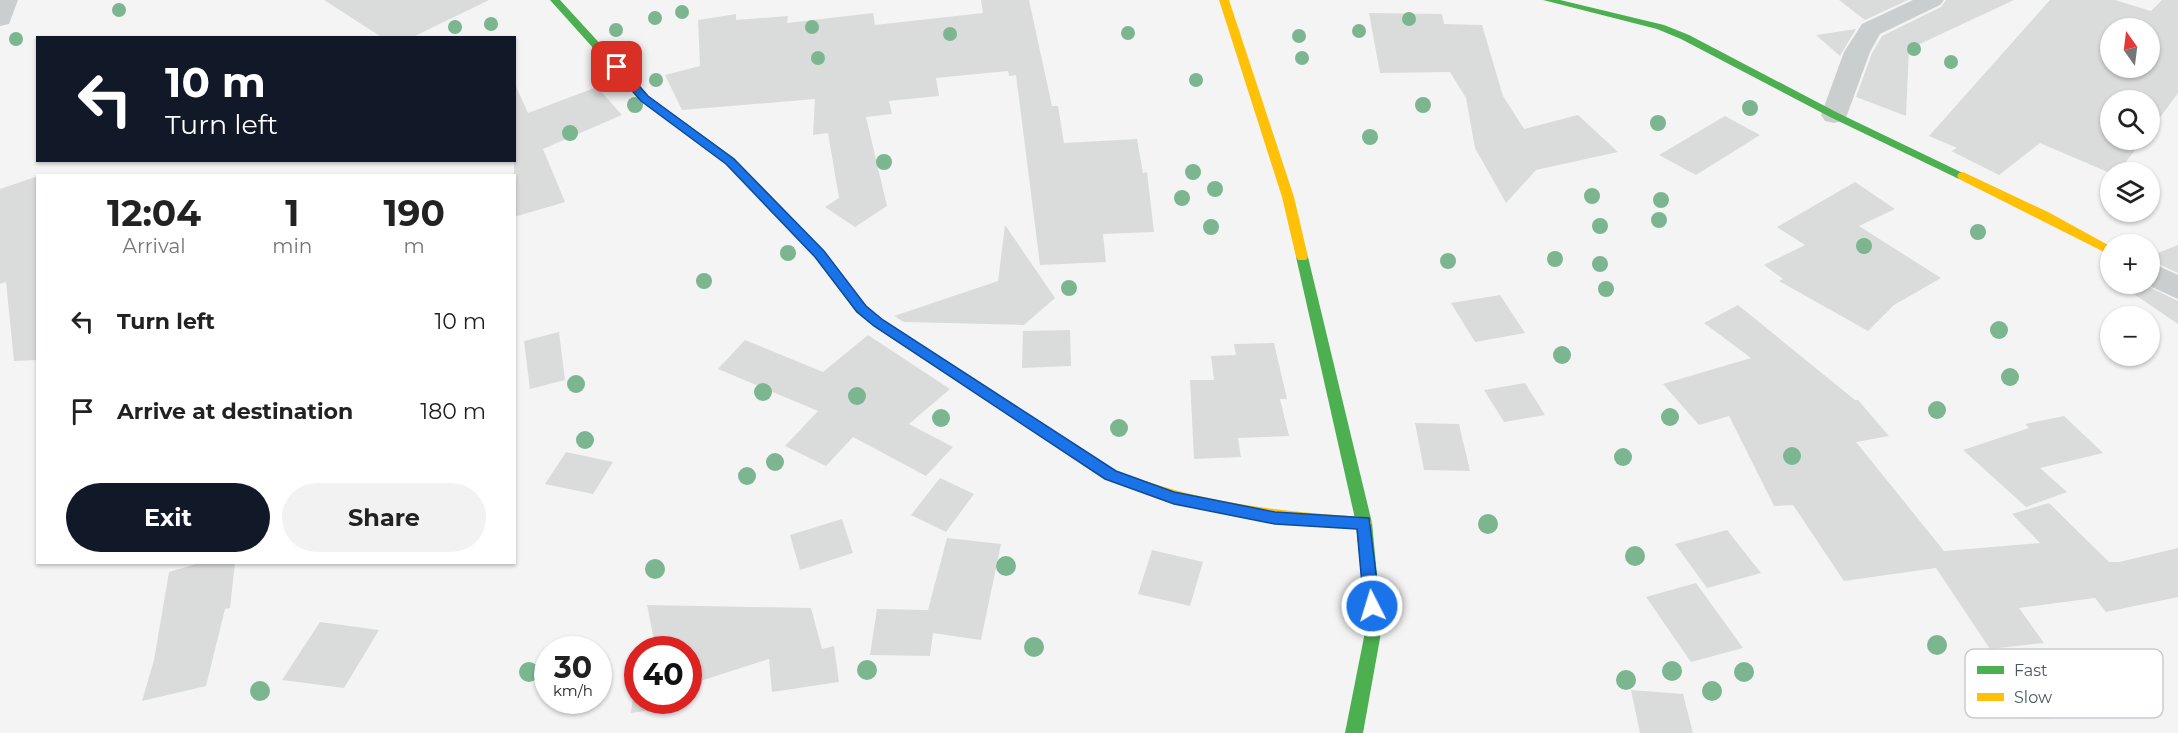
<!DOCTYPE html>
<html lang="en">
<head>
<meta charset="utf-8">
<style>
	:root { --surface:#fff; --page:#f2f2f2; --text:#222; --muted:#767676; --accent:#111827 }
	body { margin:0; font-family:Montserrat,sans-serif; background:var(--page); color:var(--text); height:100vh; display:flex; flex-direction:column; font-size:22px; white-space:nowrap }
	* { box-sizing:border-box; margin:0 }
	p { font-size:20px; color:var(--muted) }
	.icon { flex:none; width:33px; height:33px; fill:none; stroke:currentColor; stroke-width:2; stroke-linecap:round; stroke-linejoin:round }
	.map { position:relative; flex:1; overflow:hidden }
	.panel { position:absolute; left:36px; top:174px; width:480px; height:390px; display:flex; flex-direction:column; background:var(--surface); border-radius:0px; box-shadow:0 2px 4px #0004 }
	.panel>* { flex:none }
	.top-card { position:absolute; left:36px; top:36px; width:480px; height:126px; border-radius:0px; box-shadow:0 2px 4px #0004; background:#111827; color:#fff; overflow:hidden }
	.needle { width:39px; rotate:346deg }
	.buttons { position:absolute; left:2100px; top:18px; display:grid; gap:12px }
	.buttons a { display:grid; place-items:center; width:60px; height:60px; border-radius:50%; background:var(--surface); box-shadow:0 2px 4px #0004; font-size:30px }
	.speed { position:absolute; left:534px; top:636px; display:flex; gap:12px; font-size:30px; font-weight:700; text-align:center }
	.speed>* { display:grid; place-content:center; width:78px; height:78px; border-radius:50%; background:var(--surface); box-shadow:0 2px 4px #0004; line-height:1 }
	.speed small { font-size:15px; font-weight:400 }
	.speed .limit { border:9px solid #d22; background:#fff; color:#111 }
	.pin { position:absolute; display:grid; place-items:center; width:51px; height:51px; color:#fff; margin:-26px; border-radius:12px; box-shadow:0 3px 9px #0006 }
	.me { position:absolute; width:66px; margin:-33px; rotate:355deg; stroke-linejoin:round; filter:drop-shadow(0 0 4px #0008) }
	.turn { display:flex; align-items:center; gap:21px; height:126px; padding:0 30px; font-size:27px }
	.turn .icon { width:78px; height:78px; stroke-width:2.5 }
	.turn b { display:block; font-size:42px; line-height:51px }
	.eta { display:flex; justify-content:space-evenly; align-items:center; height:102px; text-align:center }
	.eta b { font-size:36px; font-weight:700; line-height:42px }
	.cta { display:flex; gap:12px; margin-top:auto; padding:12px 30px }
	.cta a { flex:1; height:69px; border-radius:36px; background:var(--accent); color:#fff; font-size:24px; font-weight:700; line-height:69px; text-align:center }
	.cta a+a { background:var(--page); color:var(--text) }
	ul { padding:0; list-style:none }
	li { display:flex; align-items:center; gap:18px; height:90px; padding:0 30px }
	li div { flex:1 }
	li b { display:block; font-size:22px }
	li em { font-style:normal }
	.map>svg:first-child { display:block }
</style>
</head>
<body>
<div class="map">
<svg width="2178" height="733" viewBox="0 0 2178 733">
	<rect width="100%" height="100%" fill="#f4f4f4"/>
	<path fill="#dadcdc" fill-rule="evenodd" d="M324,0H489L411,38H383Z
		M981,0H1029L1052,106H1058L1064,143L1137,139L1143,173L1147,172L1154,232L1103,234L1106,262L1040,265L1016,75L1009,76L1008,71L936,78L939,96L889,101L892,114L866,117L887,206L855,227L825,207L839,198L828,133L813,135L815,99L682,110L665,75L700,66L698,20L736,14V20L788,16L787,23L873,13L875,25L983,13Z
		M1839,0H1908L1865,20Z
		M1946,0H2014L1909,49L1906,116L1856,97L1872,53L1882,36L1941,7Z
		M2050,0H2115L2151,11L2162,0H2178V93L2150,131V100H2110V140H2143L2118,172L2110,173L2040,143L1999,175L1951,151L1957,148L1929,136ZM2110,28H2150V68H2110Z
		M1369,13L1442,14L1444,24L1482,25L1503,96L1524,129L1578,115L1618,152L1536,170L1506,203L1475,148L1466,98L1450,72L1380,73Z
		M1856,29L1840,56L1816,35Z
		M514,82L528,113L597,87L622,115L543,149L565,202L514,217Z
		M1725,116L1760,135L1696,175L1659,155Z
		M38,176V360L14,361L6,282L0,284V189Z
		M1855,182L1895,209L1859,226L1941,278L1894,305L1868,331L1779,281L1783,279L1764,265L1805,245L1777,227Z
		M1005,225L1055,298L1024,325L904,322L894,316L998,281Z
		M2178,245V273L2150,260V256Z
		M2119,284H2143L2178,301V324Z
		M1500,295L1525,333L1475,342L1451,303Z
		M1738,305L1855,400H1858L1889,436L1856,442L1944,551L2040,543L2012,514L2049,503L2109,562H2119L2178,548V597L2106,612L2095,598L2019,608L2044,643L1990,649L1936,568L1844,581L1793,505L1774,506L1729,416L1699,425L1663,384L1751,358L1704,323Z
		M1070,330L1071,366L1022,368L1023,331Z
		M559,332L565,380L530,389L524,341Z
		M868,335L950,389L909,424L953,447L926,476L853,437L826,466L785,446L818,411L718,369L745,340L823,372Z
		M1274,343L1287,399H1280L1289,436L1238,438L1241,457L1194,459L1190,380H1214L1211,356L1236,355L1234,344Z
		M1525,383L1545,415L1504,422L1484,390Z
		M2064,416L2103,453L2040,468L2067,492L2026,507L1963,450L2029,428L2025,424Z
		M1415,423L1459,424L1470,471L1424,470Z
		M566,452L613,462L593,494L545,484Z
		M940,478L974,494L946,532L911,515Z
		M842,519L853,553L800,570L790,535Z
		M1727,530L1761,573L1707,588L1675,544Z
		M947,538L1001,544L981,640L933,633L930,656L870,655L877,609L928,610Z
		M1152,550L1203,562L1190,606L1138,594Z
		M203,562H235L230,608L225,609L206,686L142,701L154,660L169,572Z
		M1696,583L1743,648L1691,662L1646,597Z
		M647,605L811,608L822,649L834,646L839,682L772,692L769,659L688,685V650H656Z
		M320,622L379,630L344,688L282,680Z
		M638,656V700H679L678,706L631,713Z
		M1976,670L2026,671L2052,719L2001,718Z
		M1631,690L1683,694L1693,733H1640Z"/>
	<g fill="none" stroke-linecap="round" stroke-linejoin="round">
		<path fill="#cbcecf" fill-rule="evenodd" d="M0,0H18L9,24L0,26Z
			M1913,0H1944L1940,5L1880,34L1870,52L1847,115L1843,121L1834,123L1825,121L1821,115L1844,52L1862,24Z
			M2150,262L2178,275V299L2145,284H2150Z"/>
		<path fill="#4caf50" fill-rule="evenodd" d="M550,0H560L648,96L734,158L823,251L866,306L883,320L1116,471L1150,483L1152,487L1150,491L1145,493L1106,479L873,326L856,312L815,257L726,164L640,100Z
			M1543,0H1560L1664,25L1689,35L1838,113L1969,176L1967,179H1959L1830,117L1681,39L1657,29Z
			M1302,253L1308,257L1372,523L1382,627L1363,733H1345L1366,627L1356,523L1296,257Z"/>
		<path fill="#ffc107" fill-rule="evenodd" d="M1219,0H1229L1294,197L1308,257L1306,260H1298L1296,257L1282,197Z
			M1963,172L2048,212L2110,246V255L1959,179L1957,176L1959,173Z
			M1145,481C1217,505 1289,512 1364,517L1369,519L1372,523L1369,527L1364,529C1287,525 1213,516 1140,491L1138,487L1140,483Z"/>
	</g>
	<g fill="#7cb690">
		<circle cx="119" cy="10" r="7"/>
		<circle cx="682" cy="12" r="7"/>
		<circle cx="655" cy="18" r="7"/>
		<circle cx="1409" cy="19" r="7"/>
		<circle cx="491" cy="24" r="7"/>
		<circle cx="455" cy="27" r="7"/>
		<circle cx="812" cy="27" r="7"/>
		<circle cx="616" cy="30" r="7"/>
		<circle cx="1359" cy="31" r="7"/>
		<circle cx="1128" cy="33" r="7"/>
		<circle cx="950" cy="34" r="7"/>
		<circle cx="1299" cy="36" r="7"/>
		<circle cx="16" cy="39" r="7"/>
		<circle cx="1914" cy="49" r="7"/>
		<circle cx="818" cy="58" r="7"/>
		<circle cx="1302" cy="58" r="7"/>
		<circle cx="1951" cy="62" r="7"/>
		<circle cx="610" cy="78" r="7"/>
		<circle cx="656" cy="80" r="7"/>
		<circle cx="1196" cy="80" r="7"/>
		<circle cx="635" cy="105" r="8"/>
		<circle cx="1423" cy="105" r="8"/>
		<circle cx="1750" cy="108" r="8"/>
		<circle cx="1658" cy="123" r="8"/>
		<circle cx="570" cy="133" r="8"/>
		<circle cx="1370" cy="137" r="8"/>
		<circle cx="884" cy="162" r="8"/>
		<circle cx="1193" cy="172" r="8"/>
		<circle cx="1215" cy="189" r="8"/>
		<circle cx="1592" cy="196" r="8"/>
		<circle cx="1182" cy="198" r="8"/>
		<circle cx="1661" cy="200" r="8"/>
		<circle cx="1659" cy="220" r="8"/>
		<circle cx="1600" cy="226" r="8"/>
		<circle cx="1211" cy="227" r="8"/>
		<circle cx="1978" cy="232" r="8"/>
		<circle cx="1864" cy="246" r="8"/>
		<circle cx="788" cy="253" r="8"/>
		<circle cx="1555" cy="259" r="8"/>
		<circle cx="1448" cy="261" r="8"/>
		<circle cx="1600" cy="264" r="8"/>
		<circle cx="704" cy="281" r="8"/>
		<circle cx="1069" cy="288" r="8"/>
		<circle cx="1606" cy="289" r="8"/>
		<circle cx="1999" cy="330" r="9"/>
		<circle cx="1562" cy="355" r="9"/>
		<circle cx="2010" cy="377" r="9"/>
		<circle cx="576" cy="384" r="9"/>
		<circle cx="763" cy="392" r="9"/>
		<circle cx="857" cy="396" r="9"/>
		<circle cx="1937" cy="410" r="9"/>
		<circle cx="1670" cy="417" r="9"/>
		<circle cx="941" cy="418" r="9"/>
		<circle cx="1119" cy="428" r="9"/>
		<circle cx="585" cy="440" r="9"/>
		<circle cx="1792" cy="456" r="9"/>
		<circle cx="1623" cy="457" r="9"/>
		<circle cx="775" cy="462" r="9"/>
		<circle cx="747" cy="476" r="9"/>
		<circle cx="1488" cy="524" r="10"/>
		<circle cx="1635" cy="556" r="10"/>
		<circle cx="1006" cy="566" r="10"/>
		<circle cx="655" cy="569" r="10"/>
		<circle cx="1937" cy="645" r="10"/>
		<circle cx="1034" cy="647" r="10"/>
		<circle cx="867" cy="670" r="10"/>
		<circle cx="1672" cy="671" r="10"/>
		<circle cx="529" cy="672" r="10"/>
		<circle cx="1744" cy="672" r="10"/>
		<circle cx="1626" cy="680" r="10"/>
		<circle cx="260" cy="691" r="10"/>
		<circle cx="1712" cy="691" r="10"/>
	</g>
	<path fill="#1a73e8" stroke="#114b97" stroke-width="1.5" d="M613,65H621L648,96L734,159L824,251L866,306L883,320L1116,471L1174,492L1275,512L1369,518L1380,606L1377,611H1366L1364,606L1357,529L1275,524L1174,504L1105,479L874,326L857,312L815,257L726,164L641,101L613,69Z"/>
	<rect x="1965" y="649" width="198" height="69" rx="9" fill="#fff" stroke="#c9cdcf" stroke-width="1.5"/>
	<rect x="1977" y="666" width="27" height="8" fill="#4caf50"/>
	<rect x="1977" y="693" width="27" height="8" fill="#ffc107"/>
	<g font-size="16" fill="#4a5960">
		<text x="2014" y="676">Fast</text>
		<text x="2014" y="703">Slow</text>
	</g>
</svg>
<div class="buttons">
<a><svg class="needle" viewBox="-14 -14 28 28"><path d="M0-13l5 13h-10z" fill="#e53935"/><path d="M0 13l5-13h-10z" fill="#767676"/></svg></a>
<a><svg class="icon" aria-label="search" viewBox="0 0 24 24"><circle cx="10" cy="10" r="6"/><path d="M15 15l6 6"/></svg></a>
<a><svg class="icon" aria-label="layers" viewBox="0 0 24 24"><path d="M12 4l9 5-9 5-9-5zM3 14l9 5 9-5"/></svg></a>
<a>+</a>
<a>−</a>
</div>
<div class="speed"><div>30<small>km/h</small></div><div class="limit">40</div></div>
<div class="pin" style="left:617px;top:67px;background:#d93025"><svg class="icon" aria-label="arrive" viewBox="0 0 24 24"><path d="M6 21V4h12l-3 4 3 4H6"/></svg></div>
<svg class="me" style="left:1372px;top:606px" viewBox="-20 -20 40 40"><circle r="17" fill="#1a73e8" stroke="#fff" stroke-width="3"/><path d="M0-11L8 9 0 5-8 9z" fill="#fff"/></svg>
<div class="top-card">
<div class="turn"><svg class="icon" aria-label="left" viewBox="0 0 24 24"><path d="M17 20v-9H6M10 6l-5 5 5 5"/></svg><div><b>10 m</b>Turn left</div></div>
</div>
<section class="panel">
<div class="eta">
<div><b>12:04</b><p>Arrival</p></div>
<div><b>1</b><p>min</p></div>
<div><b>190</b><p>m</p></div>
</div>
<ul>
<li><svg class="icon" aria-label="left" viewBox="0 0 24 24"><path d="M17 20v-9H6M10 6l-5 5 5 5"/></svg><div><b>Turn left</b></div><em>10 m</em></li>
<li><svg class="icon" aria-label="arrive" viewBox="0 0 24 24"><path d="M6 21V4h12l-3 4 3 4H6"/></svg><div><b>Arrive at destination</b></div><em>180 m</em></li>
</ul>
<div class="cta"><a>Exit</a><a>Share</a></div>
</section>
</div>
</body>
</html>
